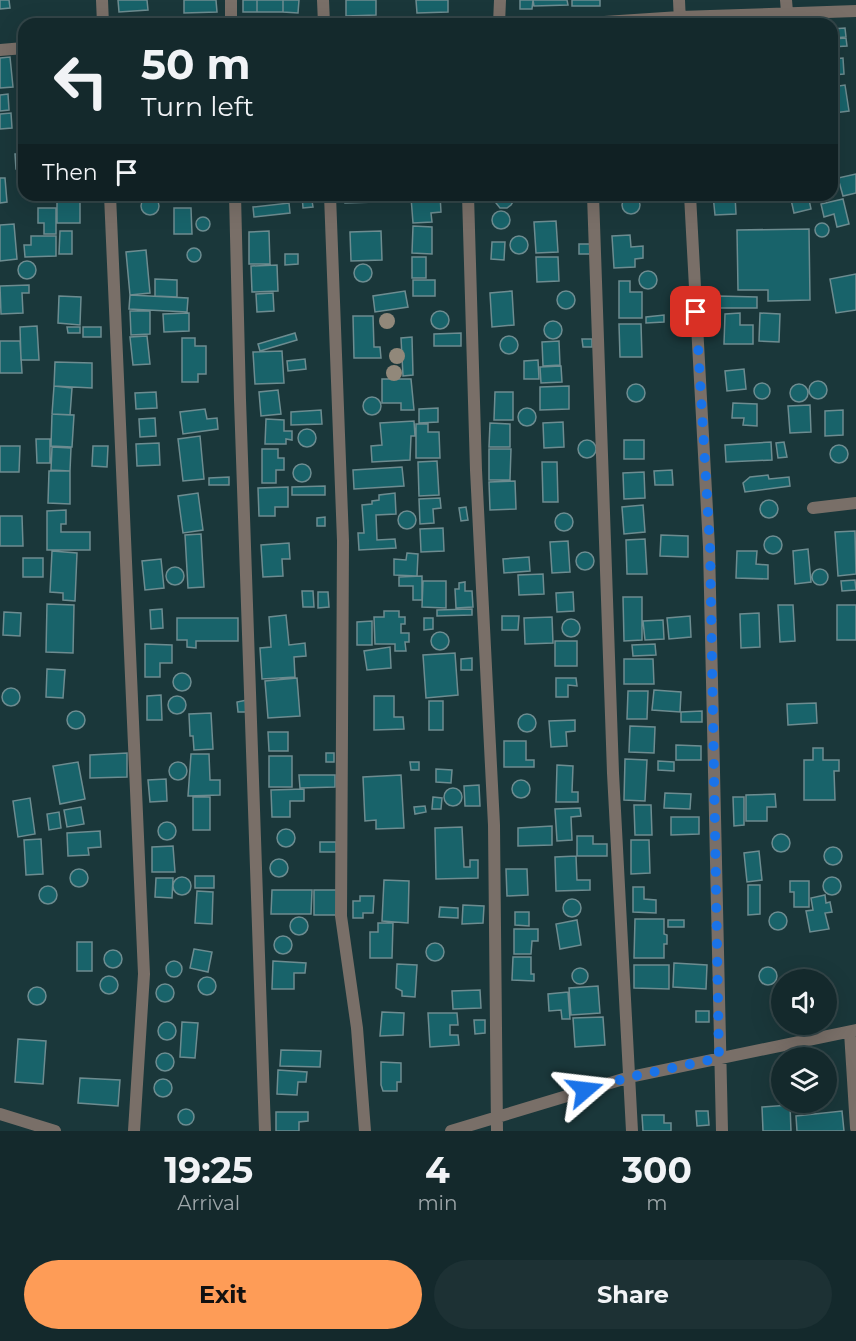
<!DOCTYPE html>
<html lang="en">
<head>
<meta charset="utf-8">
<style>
	:root { --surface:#14292c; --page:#1d3134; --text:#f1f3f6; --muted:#9da6a9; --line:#334548; --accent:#fe9c57 }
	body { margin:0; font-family:Montserrat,sans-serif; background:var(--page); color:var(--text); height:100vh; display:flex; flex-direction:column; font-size:22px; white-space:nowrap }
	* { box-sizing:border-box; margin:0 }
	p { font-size:20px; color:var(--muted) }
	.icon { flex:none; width:33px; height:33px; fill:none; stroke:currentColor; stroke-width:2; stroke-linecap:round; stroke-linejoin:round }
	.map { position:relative; height:1131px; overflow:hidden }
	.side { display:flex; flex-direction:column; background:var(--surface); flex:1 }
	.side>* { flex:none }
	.banner { position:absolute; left:18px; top:18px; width:820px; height:183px; border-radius:18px; box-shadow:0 6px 24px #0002,0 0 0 2px var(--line); background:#14292c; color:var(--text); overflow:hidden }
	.fabs { position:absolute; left:771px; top:969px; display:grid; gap:12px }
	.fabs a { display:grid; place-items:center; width:66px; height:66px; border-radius:50%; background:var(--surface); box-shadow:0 6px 24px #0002,0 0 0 2px var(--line); font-size:30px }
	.pin { position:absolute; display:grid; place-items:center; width:51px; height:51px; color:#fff; margin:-26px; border-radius:12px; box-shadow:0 3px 9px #0006 }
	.me { position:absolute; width:66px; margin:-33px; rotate:73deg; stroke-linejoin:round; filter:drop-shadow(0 0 4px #0008) }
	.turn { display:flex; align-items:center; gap:21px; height:126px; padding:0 24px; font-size:27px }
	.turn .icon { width:78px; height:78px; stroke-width:2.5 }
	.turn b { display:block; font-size:42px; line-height:51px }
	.then { display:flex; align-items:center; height:57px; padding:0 24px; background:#0003; gap:12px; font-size:22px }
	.eta { display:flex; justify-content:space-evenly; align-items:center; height:102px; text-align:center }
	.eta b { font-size:36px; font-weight:700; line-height:42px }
	.button { display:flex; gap:12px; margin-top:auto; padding:12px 24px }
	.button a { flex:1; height:69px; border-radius:36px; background:var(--accent); color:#111; font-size:24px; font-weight:700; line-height:69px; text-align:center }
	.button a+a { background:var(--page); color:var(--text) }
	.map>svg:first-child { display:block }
</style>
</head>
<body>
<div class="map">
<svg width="856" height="1131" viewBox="0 0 856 1131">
	<rect width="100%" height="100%" fill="#1a373a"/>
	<path fill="#18636a" stroke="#6d8c90" stroke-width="1.5" d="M0,0H9L10,8L0,9Z
		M118,0H147L148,10L119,12Z
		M184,0H216L217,12L184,13Z
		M243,0H257V12H243Z
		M257,0H283V12H257Z
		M283,0H299L298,13L283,12Z
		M346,0H376V15L346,16Z
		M416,0H448V12L417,13Z
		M520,0H533L532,9H520Z
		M533,0H567L568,5L534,6Z
		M572,0H600V6H572Z
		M86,18H97V24H86Z
		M845,28L846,37L832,38V29Z
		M846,38L847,46L832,47V39Z
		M10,57L13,87L0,88V58Z
		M843,58L844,74L832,75V59Z
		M845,85L849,111L834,113L832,87Z
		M8,94L9,110L0,111V95Z
		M11,113L12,128L0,129V114Z
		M23,113L24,112V127L20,121Z
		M15,154H24V169H16Z
		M856,174V193L843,196L838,178Z
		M0,178H5L7,202L0,203Z
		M62,195H80V197L62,198Z
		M210,195H222V202L210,201Z
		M302,195H311L313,207L303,208Z
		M345,195H375L376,202L345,203Z
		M440,195H460L461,199L441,202Z
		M440,195L441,212L431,213L432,222L413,223L411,197Z
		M496,195H512L514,200L511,205L507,208H500L496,203Z
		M713,195H735L736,214L715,215Z
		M776,195H784V201L777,202Z
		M790,195H808L811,209L794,213Z
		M622 205a9 9 0 1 1 18 0a9 9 0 1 1-18 0Z
		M141 206a9 9 0 1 1 18 0a9 9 0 1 1-18 0Z
		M843,199L849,224L837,227L834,214L824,217L821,204Z
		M57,201H80V223H57Z
		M289,203L290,213L254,217L253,207Z
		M38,208H56V234H44V223H38Z
		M174,208H191L192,234H174Z
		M492 220a9 9 0 1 1 18 0a9 9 0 1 1-18 0Z
		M196 224a7 7 0 1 1 14 0a7 7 0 1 1-14 0Z
		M556,221L558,252L536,253L534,222Z
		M815 230a7 7 0 1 1 14 0a7 7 0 1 1-14 0Z
		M14,224L17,259L0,261V225Z
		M413,226L432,227V254L412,253Z
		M809,229L810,300L768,301V290H738L737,230Z
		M60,231H72V254H59Z
		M269,231L270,264H249V232Z
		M381,231L382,260L351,261L350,232Z
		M630,235L631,247L643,246V258L635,259V267L614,268L612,236Z
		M510 245a9 9 0 1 1 18 0a9 9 0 1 1-18 0Z
		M31,236H56V256L25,257L24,245H31Z
		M492,242H505L504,260L491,259Z
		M579,244H590L591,254H579Z
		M187 255a7 7 0 1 1 14 0a7 7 0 1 1-14 0Z
		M146,250L150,293L130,295L126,252Z
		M285,254H298V264L285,265Z
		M412,257H426V278H412Z
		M536,257H558L559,281L537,282Z
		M18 270a9 9 0 1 1 18 0a9 9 0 1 1-18 0Z
		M354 273a9 9 0 1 1 18 0a9 9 0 1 1-18 0Z
		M277,265L278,291L252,292L251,266Z
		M639 280a9 9 0 1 1 18 0a9 9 0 1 1-18 0Z
		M856,274V310L836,313L830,279Z
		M155,279L177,280V297L155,296Z
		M413,280H435V296H413Z
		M619,281H630V292H642V318H619Z
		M29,285V293H22L23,313L1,314L0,286Z
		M557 300a9 9 0 1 1 18 0a9 9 0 1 1-18 0Z
		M405,291L408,307L375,312L373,296Z
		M512,291L514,325L492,327L490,293Z
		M273,293L274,311L257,312L256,294Z
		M130,295L188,298L187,312L129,309Z
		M59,296L81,297L80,325L58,323Z
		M718,296L757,297V308H717Z
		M431 320a9 9 0 1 1 18 0a9 9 0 1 1-18 0Z
		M130,311H150V334L131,335Z
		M189,313V331L164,332L163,314Z
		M740,313V325H753V344H724L725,314Z
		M760,313L780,314L779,342L759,341Z
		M664,315V322L646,323V317Z
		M353,316H373L374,347H380L381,358H354Z
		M544 330a9 9 0 1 1 18 0a9 9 0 1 1-18 0Z
		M619,324H641L642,357H620Z
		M37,326L39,360H21L20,327Z
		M67,327H80V333H68Z
		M83,327H101V337H83Z
		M295,333L297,340L260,351L258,344Z
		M461,333V346H434V334Z
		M500 345a9 9 0 1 1 18 0a9 9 0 1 1-18 0Z
		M147,336L150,364L133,365L130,337Z
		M412,337L413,375L403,376L401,338Z
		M182,338H195V346H206V374H198V382H182Z
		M582,339H592V347H583Z
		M0,341H20L22,373H0Z
		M559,341L560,365L543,366L542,342Z
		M282,351L284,383L255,384L253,352Z
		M305,359L306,369L288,371L287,361Z
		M538,360L539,379H524V361Z
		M55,362L92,363V388L54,386Z
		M561,366L562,382L541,383L540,367Z
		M744,369L746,389L727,391L725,371Z
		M382,379H411L414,410H401V403H382Z
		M809 390a9 9 0 1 1 18 0a9 9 0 1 1-18 0Z
		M754 391a8 8 0 1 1 16 0a8 8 0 1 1-16 0Z
		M627 393a9 9 0 1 1 18 0a9 9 0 1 1-18 0Z
		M790 393a9 9 0 1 1 18 0a9 9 0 1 1-18 0Z
		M54,386L72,388L70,415L52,414Z
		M569,386V409L540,410V387Z
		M278,390L281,414L261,416L259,392Z
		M156,392L157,408L136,409L135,393Z
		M495,392H513V420H494Z
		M363 406a9 9 0 1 1 18 0a9 9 0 1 1-18 0Z
		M733,403L757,404V426L743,425L744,418H732Z
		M810,405L811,432L790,433L788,406Z
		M518 417a9 9 0 1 1 18 0a9 9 0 1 1-18 0Z
		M438,408V422L419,423V409Z
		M205,409L207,419L217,418L218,429L183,434L180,412Z
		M321,410L322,424L291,425V412Z
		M843,410V435L825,436V411Z
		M52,414L74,415L72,447L51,446Z
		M155,418L156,436L140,437L139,419Z
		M266,419L284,420V431H292V440L286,439V444H265Z
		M414,421L415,436H411L410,460L372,462L371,446L382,445L380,423Z
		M563,422L564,447L544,448L543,423Z
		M490,423L510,424V447H489Z
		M416,424H428V432H439L440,458H416Z
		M298 438a9 9 0 1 1 18 0a9 9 0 1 1-18 0Z
		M200,436L204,479L183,481L178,439Z
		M36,439H50V463H37Z
		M578 449a9 9 0 1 1 18 0a9 9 0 1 1-18 0Z
		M624,440H644V459H624Z
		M771,442L772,460L726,462L725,445Z
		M784,442L787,457L778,458L776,443Z
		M159,443L160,465L137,466L136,444Z
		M830 454a9 9 0 1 1 18 0a9 9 0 1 1-18 0Z
		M0,446H20L19,472H0Z
		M93,446H108L107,467L92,466Z
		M52,447L71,448L70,471L51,470Z
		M262,449H278V458H284V470H276V483H262Z
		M489,449H511L510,480H489Z
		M437,461L439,495L419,496L418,462Z
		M542,462H557L558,502H543Z
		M293 473a9 9 0 1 1 18 0a9 9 0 1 1-18 0Z
		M402,467L404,486L354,489L353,470Z
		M672,470L673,485H655L654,471Z
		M49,471H70V504L48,503Z
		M644,472L645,498L624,499L623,473Z
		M768,475L769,479L789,477L790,486L745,492L743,483L750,477Z
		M229,477V485H209V478Z
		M515,481L516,509L490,510L489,482Z
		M325,486V495H292V487Z
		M288,487V507H275V516H259L258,488Z
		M198,493L203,530L183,533L178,496Z
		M395,493L396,514L376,515L377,540L395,539L396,548L359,550L358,533H364L362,505L372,504V501L379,500V495Z
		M440,498L441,508L433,509L434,523L420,524L419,499Z
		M760 509a9 9 0 1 1 18 0a9 9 0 1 1-18 0Z
		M643,505L645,532L624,534L622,507Z
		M466,507L468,520L461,521L459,508Z
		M66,510V524H61V532H90V550H47V511Z
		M398 520a9 9 0 1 1 18 0a9 9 0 1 1-18 0Z
		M555 522a9 9 0 1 1 18 0a9 9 0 1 1-18 0Z
		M0,516H22L23,546H0Z
		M325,517V526H317V518Z
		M443,528L444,551L421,552L420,529Z
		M855,531L856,574L838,576L835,532Z
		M201,534L204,587L188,588L185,535Z
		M661,535L688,536V557L660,556Z
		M764 545a9 9 0 1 1 18 0a9 9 0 1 1-18 0Z
		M645,539L647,574H627L626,540Z
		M568,541L570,572L552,573L550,542Z
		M289,543L290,559H282L283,576L263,577L261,545Z
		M808,549L811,582L795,584L793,551Z
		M52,551L77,553L75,601L63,600V593L50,592Z
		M737,551H757L756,564L768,565V579L736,578Z
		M576 561a9 9 0 1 1 18 0a9 9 0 1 1-18 0Z
		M407,553L418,554L417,576L394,575V559L406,560Z
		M529,557L530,571L504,573L503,559Z
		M23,558H43V577H23Z
		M161,559L164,588L145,590L142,561Z
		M166 576a9 9 0 1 1 18 0a9 9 0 1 1-18 0Z
		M812 577a8 8 0 1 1 16 0a8 8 0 1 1-16 0Z
		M543,574L544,594L519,595L518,575Z
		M422,576V600H413V586H399V577Z
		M855,580L856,590L842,591L841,581Z
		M423,581H446V608L422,607Z
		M465,582V591H472L473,607L456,608L455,589H459V583Z
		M302,591H313L314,607H303Z
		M318,592H328L329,607L318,608Z
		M573,592L574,611L557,612L556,593Z
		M623,597H642V640L624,641Z
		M47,604L74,605L73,653L46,652Z
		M778,605H793L795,641L780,642Z
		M837,605H856V640H837Z
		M162,609L163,628L151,629L150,610Z
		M472,609V615L437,616V610Z
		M384,611H399V617H405V624H401V633H409V642H405L406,651H395V644H375L374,617H384Z
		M4,612L21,613L20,636L3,635Z
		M759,613L760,647L741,648L740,614Z
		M286,615L289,645L305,643L306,656L294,657L295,677L262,679L260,648L271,647L269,617Z
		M502,616H519L518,630H502Z
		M690,616L691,637L669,639L667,618Z
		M552,617L553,643L525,644L524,618Z
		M177,618H238V641H196V648L187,647V640H177Z
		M424,618H433V629L424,630Z
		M562 628a9 9 0 1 1 18 0a9 9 0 1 1-18 0Z
		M663,620L664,639L645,640L643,621Z
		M372,621V645H357V622Z
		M431 641a9 9 0 1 1 18 0a9 9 0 1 1-18 0Z
		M555,641H577V666H555Z
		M145,644L172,645V663H160V677H145Z
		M655,644L656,655L633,656L632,645Z
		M390,647L391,668L367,670L364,651Z
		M455,653L458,695L426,698L423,655Z
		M472,658V670H461V659Z
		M624,659H653L654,684H624Z
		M47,669L65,670L63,698L46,697Z
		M173 682a9 9 0 1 1 18 0a9 9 0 1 1-18 0Z
		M297,678L300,716L268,718L265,681Z
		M556,678H576L577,686L568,685V697H556Z
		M2 697a9 9 0 1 1 18 0a9 9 0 1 1-18 0Z
		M654,690L681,692L680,712L652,710Z
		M628,691H648L647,719H627Z
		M161,695L162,720H147V696Z
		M168 705a9 9 0 1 1 18 0a9 9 0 1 1-18 0Z
		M374,696H394V717H403L404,729L374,730Z
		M247,700L248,712H238L237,702Z
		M429,701H443V730H429Z
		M816,703L817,723L788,725L787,704Z
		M67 720a9 9 0 1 1 18 0a9 9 0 1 1-18 0Z
		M702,711V722H681V712Z
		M211,713L213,749L194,750L193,736H190L189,714Z
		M518 723a9 9 0 1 1 18 0a9 9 0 1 1-18 0Z
		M575,720V731L566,732L567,746L551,747L549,721Z
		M630,726L655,727L654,753L629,752Z
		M268,732H288V751H269Z
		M504,741H526V760H534V767H504Z
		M676,745L701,746V760H676Z
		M813,748H823V760H839V771H834L835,800H804V760H813Z
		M127,753V777L90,778V755Z
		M326,753H334V762H326Z
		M191,754H209L210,780H220V795L188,796Z
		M269,756H292V787H269Z
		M625,759L647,760L645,801L624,800Z
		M658,761L674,762V771L658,770Z
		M78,762L85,799L60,804L53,766Z
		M410,762H419V770H411Z
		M169 771a9 9 0 1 1 18 0a9 9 0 1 1-18 0Z
		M557,765L573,766L572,792H578V802H556Z
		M436,769L452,770L451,783L436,782Z
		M299,775H335V787L300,788Z
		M401,775L404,828L376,829V820L365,821L363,777Z
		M166,779L167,801L150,802L148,780Z
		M512 789a9 9 0 1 1 18 0a9 9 0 1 1-18 0Z
		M479,785L480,806H465L464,786Z
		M444 797a9 9 0 1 1 18 0a9 9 0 1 1-18 0Z
		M304,789V801H290V817H272L271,790Z
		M665,793L691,794L690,809L664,808Z
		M775,794L776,807H767V821H746V795Z
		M193,797H210V830H193Z
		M433,797L442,798L441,809H432Z
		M733,797H744V825L734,826Z
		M30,798L35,834L18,837L13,801Z
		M634,805H651L652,835H635Z
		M425,806L426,812L415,814L414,807Z
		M81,807L84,824L67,827L64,810Z
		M580,808L581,816L571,817L572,840L557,841L555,809Z
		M59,812L61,828L49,830L47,814Z
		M671,817H699V834L671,835Z
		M158 831a9 9 0 1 1 18 0a9 9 0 1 1-18 0Z
		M552,826V845L518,846V828Z
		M462,827L464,867H470V860H478V878L436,879L435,828Z
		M277 838a9 9 0 1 1 18 0a9 9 0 1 1-18 0Z
		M100,831L101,847L88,848L89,855L68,856L67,833Z
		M772 843a9 9 0 1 1 18 0a9 9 0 1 1-18 0Z
		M577,836H593V844H607V856H577Z
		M41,839L43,874L26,875L24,840Z
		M631,840H649L650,873L631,874Z
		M320,842H336V852H320Z
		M173,846L175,872H152V847Z
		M824 856a9 9 0 1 1 18 0a9 9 0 1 1-18 0Z
		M759,851L762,880L747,882L744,853Z
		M576,856L577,880H590V890L556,891L555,857Z
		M270 868a9 9 0 1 1 18 0a9 9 0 1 1-18 0Z
		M70 878a9 9 0 1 1 18 0a9 9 0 1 1-18 0Z
		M506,869H527L528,895L507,896Z
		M195,876H214V888H195Z
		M823 886a9 9 0 1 1 18 0a9 9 0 1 1-18 0Z
		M173 886a9 9 0 1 1 18 0a9 9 0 1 1-18 0Z
		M156,878H173L172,898L155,897Z
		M384,880L409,881L408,923L382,921Z
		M790,881H809V907H794V892H790Z
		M748,885H760V914L748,915Z
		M39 895a9 9 0 1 1 18 0a9 9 0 1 1-18 0Z
		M633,887H644V899L656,900V913L633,912Z
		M272,890H312L311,914H271Z
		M314,890H337V915H314Z
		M197,891L213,892L212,924L195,923Z
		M825,895L826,903L830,902L832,912L825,913L829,929L810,932L806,911L813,910L811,898Z
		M360,896H374L373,913H363V918H353V901H360Z
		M563 908a9 9 0 1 1 18 0a9 9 0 1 1-18 0Z
		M463,905L484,906L483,923L462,924Z
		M440,907L458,908V918L439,917Z
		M769 921a9 9 0 1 1 18 0a9 9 0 1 1-18 0Z
		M515,912H529V926L515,925Z
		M290 926a9 9 0 1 1 18 0a9 9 0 1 1-18 0Z
		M635,919H664V934L667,935V944H664V958H634Z
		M577,920L581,945L560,949L556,924Z
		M668,920H684V927H668Z
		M378,923H393L392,958H370V932H378Z
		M514,929H538V941H532L531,954H514Z
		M274 945a9 9 0 1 1 18 0a9 9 0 1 1-18 0Z
		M77,942H92V971H77Z
		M426 952a9 9 0 1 1 18 0a9 9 0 1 1-18 0Z
		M194,949L212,952L208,972L190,968Z
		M104 959a9 9 0 1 1 18 0a9 9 0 1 1-18 0Z
		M513,957H531V974H534V981L512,980Z
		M273,961L306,963L305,973H294V989H272Z
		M166 969a8 8 0 1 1 16 0a8 8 0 1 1-16 0Z
		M674,963L707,965L706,989L673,987Z
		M397,964L417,965L415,997L402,996V991L396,988Z
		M634,965H669V989L634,988Z
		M759 976a9 9 0 1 1 18 0a9 9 0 1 1-18 0Z
		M572 976a8 8 0 1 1 16 0a8 8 0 1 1-16 0Z
		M100 985a9 9 0 1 1 18 0a9 9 0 1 1-18 0Z
		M198 986a9 9 0 1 1 18 0a9 9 0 1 1-18 0Z
		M156 993a9 9 0 1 1 18 0a9 9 0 1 1-18 0Z
		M598,986L600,1013L571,1015L569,988Z
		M28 996a9 9 0 1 1 18 0a9 9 0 1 1-18 0Z
		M480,990L481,1008L453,1009L452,991Z
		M568,992L570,1019H562L561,1010L549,1011L548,994Z
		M696,1011H709V1022H696Z
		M382,1012L404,1013L403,1035L380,1036Z
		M428,1013H457L458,1025H450V1035H458L459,1045L430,1047Z
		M603,1017L605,1045L575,1047L573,1018Z
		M474,1020H485V1033L475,1034Z
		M182,1022L198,1023L195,1058L180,1057Z
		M158 1031a9 9 0 1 1 18 0a9 9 0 1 1-18 0Z
		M18,1039L46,1041L43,1084L15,1082Z
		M281,1050L321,1051L320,1067L280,1066Z
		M156 1062a9 9 0 1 1 18 0a9 9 0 1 1-18 0Z
		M381,1062L401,1063V1082H397V1091H383L381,1085Z
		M782,1065V1099H780L778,1066Z
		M278,1070L307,1072L306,1082H298L297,1095L277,1094Z
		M80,1078L120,1080L118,1106L78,1103Z
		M154 1088a9 9 0 1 1 18 0a9 9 0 1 1-18 0Z
		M790,1105L791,1131H763L762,1107Z
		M178 1117a8 8 0 1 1 16 0a8 8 0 1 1-16 0Z
		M696,1111H708L709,1125L697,1126Z
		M842,1111L844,1131H797L796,1116Z
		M276,1112H308V1121L299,1122V1131H276Z
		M642,1115H664V1123H671V1131H643Z"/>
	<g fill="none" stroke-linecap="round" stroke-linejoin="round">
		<path stroke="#796f68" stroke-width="12" d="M102,0L103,24
			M231,0V24
			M323,0L324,24
			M679,0L680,23
			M786,0L787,12
			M499,24L500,0
			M574,24L680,17L856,11
			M0,50L24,48
			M110,195L144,974L134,1131
			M235,195L240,400L265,1131
			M330,195L343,541L341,916L357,1028L365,1131
			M468,195L476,470L494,825L497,1131
			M593,195L613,773L632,1131
			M690,195L709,547L722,1131
			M813,508L856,503
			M850,1032L856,1128
			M0,1114L55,1131
			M451,1131L630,1077L856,1030"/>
	</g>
	<g fill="#91887a">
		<circle cx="387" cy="321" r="8"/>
		<circle cx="397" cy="356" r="8"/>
		<circle cx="394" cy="373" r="8"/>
	</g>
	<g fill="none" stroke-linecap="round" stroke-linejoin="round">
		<path stroke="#1a73e8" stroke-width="10" stroke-dasharray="0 18" d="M585,1090L630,1077L719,1058L710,547L696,312"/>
	</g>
</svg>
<div class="fabs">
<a><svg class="icon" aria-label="sound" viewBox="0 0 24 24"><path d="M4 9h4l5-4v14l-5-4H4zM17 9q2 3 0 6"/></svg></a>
<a><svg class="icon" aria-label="layers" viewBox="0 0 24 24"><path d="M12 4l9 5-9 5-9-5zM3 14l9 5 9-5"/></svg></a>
</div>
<div class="pin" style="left:696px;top:312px;background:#d93025"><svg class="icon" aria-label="arrive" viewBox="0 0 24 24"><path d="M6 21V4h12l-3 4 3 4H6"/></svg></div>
<svg class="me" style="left:585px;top:1090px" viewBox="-20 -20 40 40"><path d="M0-17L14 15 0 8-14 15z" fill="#1a73e8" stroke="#fff" stroke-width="4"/></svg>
<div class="banner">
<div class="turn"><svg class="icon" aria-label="left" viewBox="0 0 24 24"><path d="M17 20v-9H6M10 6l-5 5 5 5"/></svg><div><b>50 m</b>Turn left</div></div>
<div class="then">Then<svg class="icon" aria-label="arrive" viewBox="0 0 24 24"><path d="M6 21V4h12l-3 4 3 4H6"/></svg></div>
</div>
</div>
<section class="side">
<div class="eta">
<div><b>19:25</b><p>Arrival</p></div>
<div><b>4</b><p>min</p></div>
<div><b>300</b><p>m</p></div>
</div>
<div class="button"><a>Exit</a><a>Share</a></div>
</section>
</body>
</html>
